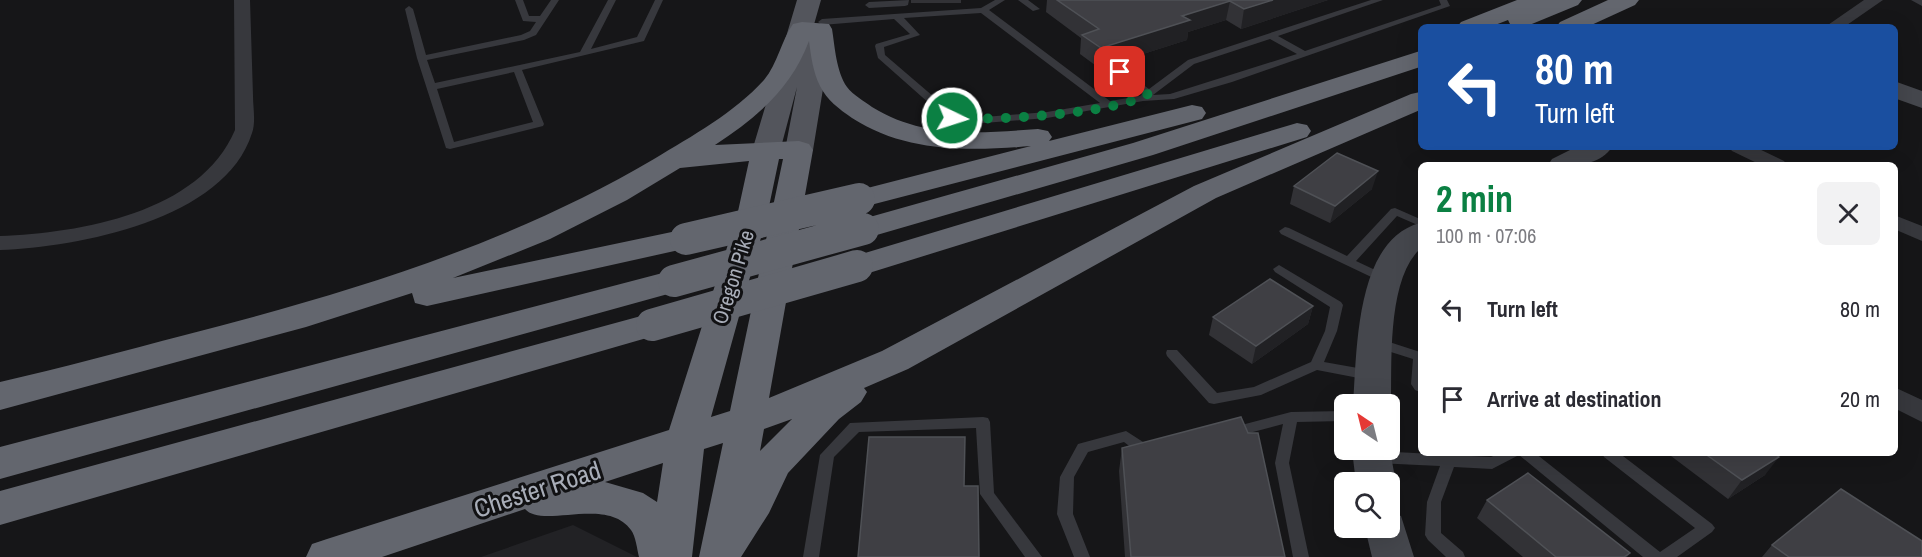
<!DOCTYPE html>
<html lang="en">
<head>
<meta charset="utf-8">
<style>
	:root { --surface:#fff; --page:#f2f2f3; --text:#2b2b33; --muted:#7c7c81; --accent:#0b8043 }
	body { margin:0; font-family:"Archivo Narrow",sans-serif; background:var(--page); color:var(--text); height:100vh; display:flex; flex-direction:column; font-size:22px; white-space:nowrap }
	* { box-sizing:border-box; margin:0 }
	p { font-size:20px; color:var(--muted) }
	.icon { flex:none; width:33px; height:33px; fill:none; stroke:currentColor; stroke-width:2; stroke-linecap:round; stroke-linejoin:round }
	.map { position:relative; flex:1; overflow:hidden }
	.sheet { position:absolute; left:1418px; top:162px; width:480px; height:294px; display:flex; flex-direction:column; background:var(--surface); border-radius:9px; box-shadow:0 6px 24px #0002 }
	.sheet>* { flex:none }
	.top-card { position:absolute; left:1418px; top:24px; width:480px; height:126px; border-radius:9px; box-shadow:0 6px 24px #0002; background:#1a4fa0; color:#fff; overflow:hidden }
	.needle { width:39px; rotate:325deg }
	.controls { position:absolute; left:1334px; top:394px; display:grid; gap:12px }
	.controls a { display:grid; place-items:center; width:66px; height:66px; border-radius:9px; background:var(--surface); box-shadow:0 6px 24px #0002; font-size:30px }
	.pin { position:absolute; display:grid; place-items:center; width:51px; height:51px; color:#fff; margin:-26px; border-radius:12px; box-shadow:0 3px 9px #0006 }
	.me { position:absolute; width:66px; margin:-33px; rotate:94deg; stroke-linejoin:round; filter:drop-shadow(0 0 4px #0008) }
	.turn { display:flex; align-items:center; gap:21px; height:126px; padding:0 18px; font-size:27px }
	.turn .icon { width:78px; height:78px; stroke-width:2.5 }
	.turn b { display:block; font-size:42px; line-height:51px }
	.round { display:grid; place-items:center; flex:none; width:63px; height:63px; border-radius:9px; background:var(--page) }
	.headline { display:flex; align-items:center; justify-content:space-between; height:102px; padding:0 18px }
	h1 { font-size:36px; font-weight:700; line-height:45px; color:var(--accent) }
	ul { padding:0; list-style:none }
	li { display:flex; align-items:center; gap:18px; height:90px; padding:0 18px }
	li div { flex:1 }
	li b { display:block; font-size:22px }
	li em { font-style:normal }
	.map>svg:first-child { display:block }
</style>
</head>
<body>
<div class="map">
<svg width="1922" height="557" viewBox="0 0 1922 557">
	<rect width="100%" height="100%" fill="#161618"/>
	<path fill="#222225" d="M573,525L637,557H481Z"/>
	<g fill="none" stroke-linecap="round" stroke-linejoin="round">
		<path fill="#37383d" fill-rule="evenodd" d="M515,0H523L529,16H540L551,0H559L536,35L524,40L427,60L435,83L580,52L608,0H616L591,49L637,37L655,0H663L644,41L522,70L544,124L543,126L450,149L446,148L417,58L405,9L409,6L413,9L426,55L521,35L530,31L536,22L523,21ZM514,72L533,122L454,142L437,89Z
			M909,0L908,5L905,6L869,8L865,5L869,2Z
			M995,0H1005L989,10L1110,101L1140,96L1143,93L1117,74V70H1123L1149,89L1188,60L1371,0H1383L1278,36L1305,51L1441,5L1439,0H1447L1450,6L1232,82L1174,99L1143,101L1047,118L984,123L948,120L878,58L875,46L876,44L910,34L894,19L822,25L818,22L822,19L981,8ZM981,13L1100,103L1047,112L984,117L955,115L885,55L884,47L920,35L904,18ZM1270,39L1297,54L1170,94L1153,95L1194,64Z
			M1018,0H1028L1040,9L1033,11Z
			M1395,208L1420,219V226L1397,216L1356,261L1390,277L1392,280L1386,284L1281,234L1279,231L1285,227L1289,228L1347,256L1391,209Z
			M1279,265L1341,302L1343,305L1337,331L1324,362L1369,370L1374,372L1376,375L1374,378L1369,380L1317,370L1261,395L1214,404L1209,403L1167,356L1166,353L1167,350H1177L1217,393L1254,387L1311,362L1325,331L1330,307L1275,272L1273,269Z
			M1377,338L1420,352V392L1415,390L1411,384L1413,359L1372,346L1371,343L1372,340Z
			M1344,411V421L1297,422L1289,463L1309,557H1293L1275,463L1283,424L1230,438L1225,437L1223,433L1225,429L1230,428L1291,412Z
			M983,417L988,418L990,422L994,493L1042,557H1025L980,494L976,428L859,432L834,457L819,557H803L820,455L850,423Z
			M1126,431L1154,449L1156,453L1154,457C1143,461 1133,448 1124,442L1088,452L1074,477L1073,514L1090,557H1074L1057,514L1060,477L1078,444Z
			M1376,451L1491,457L1500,453H1535L1660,552L1695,528L1604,457L1602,453H1619L1712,524L1715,528L1712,532L1677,557H1643L1519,455L1492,469L1454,467L1441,502V533L1463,552L1465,557H1446L1428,540L1425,535L1427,502L1440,466L1376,463L1371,461L1369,457L1371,453Z"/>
		<path fill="#37383d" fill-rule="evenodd" d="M234,0H250C251,32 252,64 253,96C253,107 256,122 252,133C225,220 78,247 0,250V236C80,233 200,213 235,130Z
			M1864,0H1883L1844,27H1825Z
			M1911,0H1922V6Z
			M1729,147H1755L1784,161L1787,165H1761L1732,151Z
			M1894,215L1922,226V241L1894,229Z
			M1894,387L1922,400V422L1894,408Z"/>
		<path fill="#45474d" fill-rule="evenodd" d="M1894,81L1922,91V108L1894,98Z
			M1576,147H1612C1598,168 1570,165 1548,165L1552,159Z
			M1420,223V249C1387,280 1392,362 1391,405L1389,408V405H1353C1357,352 1355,240 1420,223Z
			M1389,445L1396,483L1390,494L1389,483H1356L1352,450H1389Z
			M1389,512L1401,516L1414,557H1372L1365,528H1389Z"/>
		<path fill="#53555c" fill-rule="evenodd" d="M797,0H821L813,28L829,29L832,34L813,150L809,156L799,159L789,156L785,150L797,87L780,151L776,157L766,160L756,157L752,151Z"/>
		<path fill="#63666e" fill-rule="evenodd" d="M1517,0H1582L1578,5L1527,26H1511L1508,20L1490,27H1457L1461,22Z
			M1608,0H1639L1635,5L1587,27H1556L1560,22Z
			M802,22L829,24L832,29C835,47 836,71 847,87C853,95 864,101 872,107C923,139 981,133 1038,129L1048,131L1052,137L1049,141L1192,105L1202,107L1206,113L1202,119L859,208L848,205L844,199L848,193L1031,146C969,151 906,153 852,118C839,109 827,100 820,86C813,72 811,56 809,41C791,89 757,117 715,145L799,141L809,144L813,150L769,398L882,351L1194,186L1411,94L1420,92V110L1216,198L908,369L864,388L867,392L861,402L839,419L788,473L769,513L741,557H699L723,443L704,449L692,557H639C637,549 636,537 631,530C607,496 542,529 525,509L382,557H306L312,544L327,539L669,430L737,216L749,161L680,168L627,200L550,239L453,278L686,229L697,232L702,239L697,246L427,306L415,303L412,293L306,327L0,410V382C62,368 123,351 185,335C348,293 508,245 654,159C692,136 734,113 764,80C778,63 781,41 793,24ZM779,159H783L730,411L711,417L767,216ZM792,419L760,451L764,429ZM663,463L657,502L643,493L605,482Z
			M1420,51V67L1153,155L863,239L852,236L847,229L852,222L1133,143Z
			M1297,123L1307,125L1311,131L1307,137L869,273L857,277L845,273L841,266L845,259Z
			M674,270L686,273L691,281L686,289L0,479V447Z
			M652,313L664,317L669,325L664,333L0,525V491Z"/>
		<path stroke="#63666e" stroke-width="32" d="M686,239L859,199
			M674,281L863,229
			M652,325L857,266"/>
	</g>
	<path fill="#323236" d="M911,0H971H961V3H911Z
		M1047,0H1328L1241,29L1226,20L1188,32L1187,40L1099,68L1080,54L1081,38L1046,12Z
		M1294,186L1372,189L1330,223L1290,204Z
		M1313,306L1308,324L1252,364L1209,335L1213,317Z
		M1122,448L1285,557H1125L1119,471Z
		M1667,453H1773L1765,475L1728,499Z
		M1487,500L1630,553L1627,557H1523L1477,518Z
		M1772,545L1922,557H1762Z"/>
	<path fill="#212124" d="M1273,0H1328L1241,29L1244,9Z
		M1230,1L1226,20L1188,32L1187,40L1099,68L1101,48L1182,16Z
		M1378,171L1372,189L1330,223L1335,206Z
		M1313,306L1308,324L1252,364L1256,346Z
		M1779,457L1765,475L1728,499L1742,480Z"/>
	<path fill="#3f3f44" stroke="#4f5156" stroke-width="1.5" d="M1057,0H1273L1244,9L1230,1L1182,16L1190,20L1101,48L1082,35L1099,29Z
		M1337,153L1378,171L1335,206L1294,186Z
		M1270,279L1313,306L1256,346L1213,317Z
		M1241,417L1248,433H1258L1285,557H1131L1122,448Z
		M869,437H965L964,486H978L979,557H858Z
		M1704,453H1773L1779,457L1742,480Z
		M1528,473L1630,553L1624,557H1556L1487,500Z
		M1841,489L1922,541V557H1789L1772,545Z"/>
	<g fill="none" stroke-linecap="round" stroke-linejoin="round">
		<path stroke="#0b8043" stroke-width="10" stroke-dasharray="0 18" d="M952,118C990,121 1120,114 1149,93L1120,72"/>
	</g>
	<g text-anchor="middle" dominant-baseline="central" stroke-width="6" stroke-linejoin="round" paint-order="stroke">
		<g font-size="21" fill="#a8adb8" stroke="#111113">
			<text transform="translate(733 277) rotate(-73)">Oregon Pike</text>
		</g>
		<g font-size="26" fill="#a8adb8" stroke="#111113">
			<text transform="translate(537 489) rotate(-18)">Chester Road</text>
		</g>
	</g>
</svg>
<div class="controls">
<a><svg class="needle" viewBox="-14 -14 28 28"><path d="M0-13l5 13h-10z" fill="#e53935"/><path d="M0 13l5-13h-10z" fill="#7c7c81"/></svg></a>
<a><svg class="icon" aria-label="search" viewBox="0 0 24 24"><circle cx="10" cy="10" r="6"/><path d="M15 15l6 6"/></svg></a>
</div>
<div class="pin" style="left:1120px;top:72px;background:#d93025"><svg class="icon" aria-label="arrive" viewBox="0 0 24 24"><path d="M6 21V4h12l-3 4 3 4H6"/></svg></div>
<svg class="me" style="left:952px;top:118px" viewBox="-20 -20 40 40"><circle r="17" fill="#0b8043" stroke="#fff" stroke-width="3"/><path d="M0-11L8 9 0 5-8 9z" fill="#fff"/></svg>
<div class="top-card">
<div class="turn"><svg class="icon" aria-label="left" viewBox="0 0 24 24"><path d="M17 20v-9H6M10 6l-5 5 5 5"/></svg><div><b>80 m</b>Turn left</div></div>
</div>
<section class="sheet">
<div class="headline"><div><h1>2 min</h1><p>100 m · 07:06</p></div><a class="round"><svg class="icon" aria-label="close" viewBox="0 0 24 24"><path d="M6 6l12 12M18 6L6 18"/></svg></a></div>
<ul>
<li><svg class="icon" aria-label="left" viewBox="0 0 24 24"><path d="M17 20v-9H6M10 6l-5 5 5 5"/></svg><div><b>Turn left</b></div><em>80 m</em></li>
<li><svg class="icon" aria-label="arrive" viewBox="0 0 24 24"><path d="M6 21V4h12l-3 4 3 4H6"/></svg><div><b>Arrive at destination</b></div><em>20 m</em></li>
</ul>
</section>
</div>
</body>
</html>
